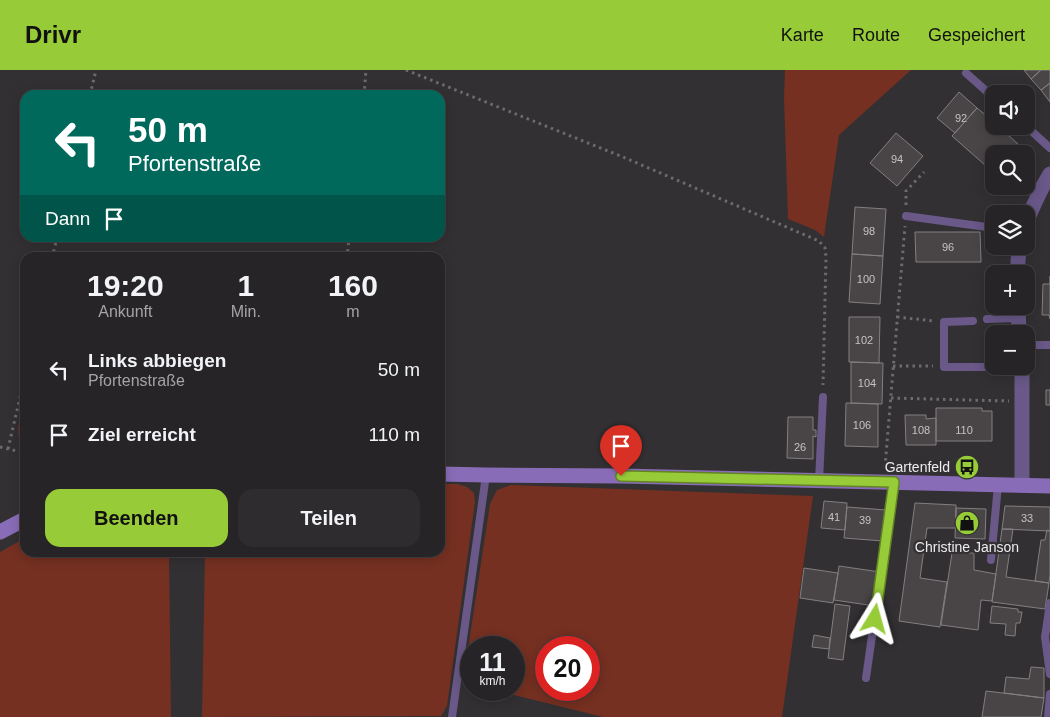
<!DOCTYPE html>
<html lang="de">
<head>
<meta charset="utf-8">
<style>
	:root { --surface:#262426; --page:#2e2c2e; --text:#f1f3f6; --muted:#a4a4a7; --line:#424143; --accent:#97cb38 }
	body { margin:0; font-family:Helvetica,sans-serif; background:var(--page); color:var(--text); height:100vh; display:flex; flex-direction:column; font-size:19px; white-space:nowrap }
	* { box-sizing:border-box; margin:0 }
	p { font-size:16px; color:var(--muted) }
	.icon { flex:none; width:28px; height:28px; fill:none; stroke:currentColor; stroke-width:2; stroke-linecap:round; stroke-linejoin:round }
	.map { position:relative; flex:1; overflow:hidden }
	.drawer { position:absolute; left:20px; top:182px; width:425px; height:305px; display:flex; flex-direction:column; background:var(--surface); border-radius:15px; box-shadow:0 2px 12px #0003,0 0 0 1px var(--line) }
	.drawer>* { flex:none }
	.hud { position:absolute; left:20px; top:20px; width:425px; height:152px; border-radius:15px; box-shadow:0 2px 12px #0003,0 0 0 1px var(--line); background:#00695c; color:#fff; overflow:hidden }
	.buttons { position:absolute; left:985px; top:15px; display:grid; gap:10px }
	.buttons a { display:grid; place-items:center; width:50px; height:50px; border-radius:10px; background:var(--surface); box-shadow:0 2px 12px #0003,0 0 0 1px var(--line); font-size:25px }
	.speed { position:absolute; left:460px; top:566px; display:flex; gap:10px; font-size:25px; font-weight:700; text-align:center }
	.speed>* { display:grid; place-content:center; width:65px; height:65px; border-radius:50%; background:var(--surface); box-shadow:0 2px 12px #0003,0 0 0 1px var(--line); line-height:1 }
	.speed small { font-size:12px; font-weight:400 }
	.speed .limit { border:8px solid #d22; background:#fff; color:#111 }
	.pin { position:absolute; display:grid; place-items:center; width:42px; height:42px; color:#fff; margin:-51px -21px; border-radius:50% 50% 50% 0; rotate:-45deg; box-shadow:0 0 5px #0007 }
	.pin .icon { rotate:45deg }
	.me { position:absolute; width:55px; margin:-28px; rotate:8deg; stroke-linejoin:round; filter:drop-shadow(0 0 4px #0008) }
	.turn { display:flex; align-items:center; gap:18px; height:105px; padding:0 25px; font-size:22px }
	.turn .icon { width:65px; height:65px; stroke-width:2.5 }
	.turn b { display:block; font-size:35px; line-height:42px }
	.then { display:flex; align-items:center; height:48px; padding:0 25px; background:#0003; gap:10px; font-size:19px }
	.eta { display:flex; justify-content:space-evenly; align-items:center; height:85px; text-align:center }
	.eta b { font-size:30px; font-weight:600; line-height:35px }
	.button { display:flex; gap:10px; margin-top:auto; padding:10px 25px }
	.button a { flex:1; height:58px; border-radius:15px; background:var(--accent); color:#111; font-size:20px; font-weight:600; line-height:58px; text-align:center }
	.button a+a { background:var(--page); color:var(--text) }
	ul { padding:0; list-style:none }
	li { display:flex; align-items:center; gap:15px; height:65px; padding:0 25px }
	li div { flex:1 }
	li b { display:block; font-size:19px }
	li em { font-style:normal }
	header { display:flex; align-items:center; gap:30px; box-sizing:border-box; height:70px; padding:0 25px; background:var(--accent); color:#111 }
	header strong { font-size:24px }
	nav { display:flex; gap:28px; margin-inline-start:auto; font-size:18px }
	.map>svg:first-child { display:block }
</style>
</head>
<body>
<header>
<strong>Drivr</strong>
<nav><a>Karte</a><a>Route</a><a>Gespeichert</a></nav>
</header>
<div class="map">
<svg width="1050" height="647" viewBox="0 0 1050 647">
	<rect width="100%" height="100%" fill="#323032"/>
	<path fill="#753021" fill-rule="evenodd" d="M785,0H911L839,65L824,167L815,160L788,149L784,27Z
		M25,329V373L19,369L18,358Z
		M440,414H457L467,417L474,423L475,432L447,636L441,646L202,647L205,483L440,482Z
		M511,415L813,426L782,647H603L494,620H514V578H471V614L463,612L490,434L497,420ZM546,578H589V620H546Z
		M25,468V482L169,483L171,647H0V482Z"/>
	<path fill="#494546" stroke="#837f80" d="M1024,0H1041L1031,9Z
		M1041,0H1050V13L1041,20L1031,9Z
		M1050,13V32L1041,20Z
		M959,22L977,38L955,63L937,48Z
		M977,38L994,52V56H998L1029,84L1026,87V84H994V103L952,66Z
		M896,63L923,86L897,116L870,93Z
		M855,137L886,139L883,186L852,184Z
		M915,162H980L981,192H916Z
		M852,184L883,186L880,234L849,232Z
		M1050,206V249L1049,245H1042L1043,214H1050Z
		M849,247H880L879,293L849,292Z
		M851,292L883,293L882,334L851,333Z
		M1046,320H1050V335H1046Z
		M846,333L878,334V377L845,376Z
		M936,338H982V341H992V371H936Z
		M905,345H926V349L936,348V375H906Z
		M788,347H813V360H816V367L813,366V389L787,388Z
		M824,431L847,433L845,460L821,458Z
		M915,433L956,435V458H927L920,508L947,512L940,557L899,551Z
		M1005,436L1050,437V461L1002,459Z
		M847,437L886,440L883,471L844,468Z
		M956,438L986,439L985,469L955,468Z
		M1002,459H1013L1006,507L1049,513L1045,539L992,532Z
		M1047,460L1050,461V504L1049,513L1035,511L1041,470H1045Z
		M952,483H974V500L996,504L992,531L981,530L978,560L941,555Z
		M839,496L880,502L875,536L834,530Z
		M804,498L838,503L833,533L800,528Z
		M835,534L850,536L843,590L828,588Z
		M992,536L1018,539V542H1022L1020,553H1016L1015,566L1005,565L1006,554L990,553Z
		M814,565L830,568L829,579L812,577Z
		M1031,597L1044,598V628L1004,623L1006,607L1029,609Z
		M986,621L1044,628L1041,647H982Z"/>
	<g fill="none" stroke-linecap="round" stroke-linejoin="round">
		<path stroke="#6d6b6d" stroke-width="3" stroke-dasharray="2.5 4" stroke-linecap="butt" d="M406,0L623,87L819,171L825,178L826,187L823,315
			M90,25L96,0
			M364,25L366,0
			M906,135V121L924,102
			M52,188L57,168
			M347,188L349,168
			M897,247L934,251
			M893,296H933
			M891,328L1009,331
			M0,377L25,383
			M8,379L25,306
			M885,397L905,156"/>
		<path stroke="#695888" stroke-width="8" d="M966,3L994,28
			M1026,56L1050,78
			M906,146L994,158
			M987,249L1018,248
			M973,251L944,252V297H1022
			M1026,275H1050
			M819,411L823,327
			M991,490L998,415
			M1050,533L1045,567L1050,604
			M866,608L894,412
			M452,647L486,405
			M1048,647L1050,624"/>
		<path stroke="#695888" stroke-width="15" d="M1026,153C1033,136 1040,120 1050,104
			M1018,204V190L1020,176
			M1018,236L1019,264
			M1022,296V415"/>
		<path stroke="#896cb8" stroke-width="15" d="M440,404L486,405L621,406L1050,416
			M0,462L25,449"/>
	</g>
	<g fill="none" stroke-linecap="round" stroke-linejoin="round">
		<g stroke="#628424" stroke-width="12">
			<path id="route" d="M621,406L894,412L875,549"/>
		</g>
		<use href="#route" stroke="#97cb38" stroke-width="9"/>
	</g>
	<defs>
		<g id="bus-disc" transform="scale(1.25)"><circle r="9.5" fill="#97cb38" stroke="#323032"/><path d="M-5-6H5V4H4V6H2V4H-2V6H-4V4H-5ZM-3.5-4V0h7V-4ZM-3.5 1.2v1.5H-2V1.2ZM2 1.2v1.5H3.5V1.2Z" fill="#111"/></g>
		<g id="shop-disc" transform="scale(1.25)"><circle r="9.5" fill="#97cb38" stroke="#323032"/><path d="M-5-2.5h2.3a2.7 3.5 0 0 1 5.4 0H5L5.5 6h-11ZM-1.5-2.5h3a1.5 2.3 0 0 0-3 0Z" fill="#111"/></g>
	</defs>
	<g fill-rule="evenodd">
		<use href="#bus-disc" x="967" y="397"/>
		<use href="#shop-disc" x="967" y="453"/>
	</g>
	<g text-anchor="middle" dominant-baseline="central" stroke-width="4.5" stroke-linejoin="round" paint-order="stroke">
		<g font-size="11" fill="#c4c2c3">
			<text x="961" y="48">92</text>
			<text x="897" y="89">94</text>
			<text x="869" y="161">98</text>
			<text x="948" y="177">96</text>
			<text x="866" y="209">100</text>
			<text x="864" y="270">102</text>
			<text x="867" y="313">104</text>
			<text x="862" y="355">106</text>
			<text x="921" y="360">108</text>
			<text x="964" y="360">110</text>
			<text x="800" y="377">26</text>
			<text x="834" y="447">41</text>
			<text x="1027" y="448">33</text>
			<text x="865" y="450">39</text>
		</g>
		<g font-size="14" fill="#edebed" stroke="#323032" text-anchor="end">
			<text x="950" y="397">Gartenfeld</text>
			<text x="967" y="477" text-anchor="middle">Christine Janson</text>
		</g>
	</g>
</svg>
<div class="buttons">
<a><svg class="icon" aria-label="sound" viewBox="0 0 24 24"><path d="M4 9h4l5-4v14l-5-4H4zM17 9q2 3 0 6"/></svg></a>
<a><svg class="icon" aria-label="search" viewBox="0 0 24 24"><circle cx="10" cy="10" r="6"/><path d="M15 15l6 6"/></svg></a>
<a><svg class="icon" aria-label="layers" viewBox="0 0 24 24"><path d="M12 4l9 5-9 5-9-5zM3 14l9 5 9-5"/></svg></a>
<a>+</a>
<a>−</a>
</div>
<div class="speed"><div>11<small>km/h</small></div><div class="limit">20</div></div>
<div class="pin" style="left:621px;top:406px;background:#d93025"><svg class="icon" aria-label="arrive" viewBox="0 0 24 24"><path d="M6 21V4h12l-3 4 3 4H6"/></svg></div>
<svg class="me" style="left:875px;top:549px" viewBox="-20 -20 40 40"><path d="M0-17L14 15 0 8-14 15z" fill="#97cb38" stroke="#fff" stroke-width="4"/></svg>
<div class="hud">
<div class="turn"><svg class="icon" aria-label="left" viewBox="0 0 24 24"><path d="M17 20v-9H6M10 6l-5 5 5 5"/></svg><div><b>50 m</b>Pfortenstraße</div></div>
<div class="then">Dann<svg class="icon" aria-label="arrive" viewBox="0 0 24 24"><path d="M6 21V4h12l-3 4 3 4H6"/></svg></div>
</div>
<section class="drawer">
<div class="eta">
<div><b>19:20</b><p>Ankunft</p></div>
<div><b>1</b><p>Min.</p></div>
<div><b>160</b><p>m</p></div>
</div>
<ul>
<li><svg class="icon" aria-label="left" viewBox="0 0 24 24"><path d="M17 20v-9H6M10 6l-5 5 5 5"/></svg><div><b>Links abbiegen</b><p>Pfortenstraße</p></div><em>50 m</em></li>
<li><svg class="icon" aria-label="arrive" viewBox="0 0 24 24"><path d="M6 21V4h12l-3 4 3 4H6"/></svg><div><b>Ziel erreicht</b></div><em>110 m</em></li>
</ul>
<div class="button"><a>Beenden</a><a>Teilen</a></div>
</section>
</div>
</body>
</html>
